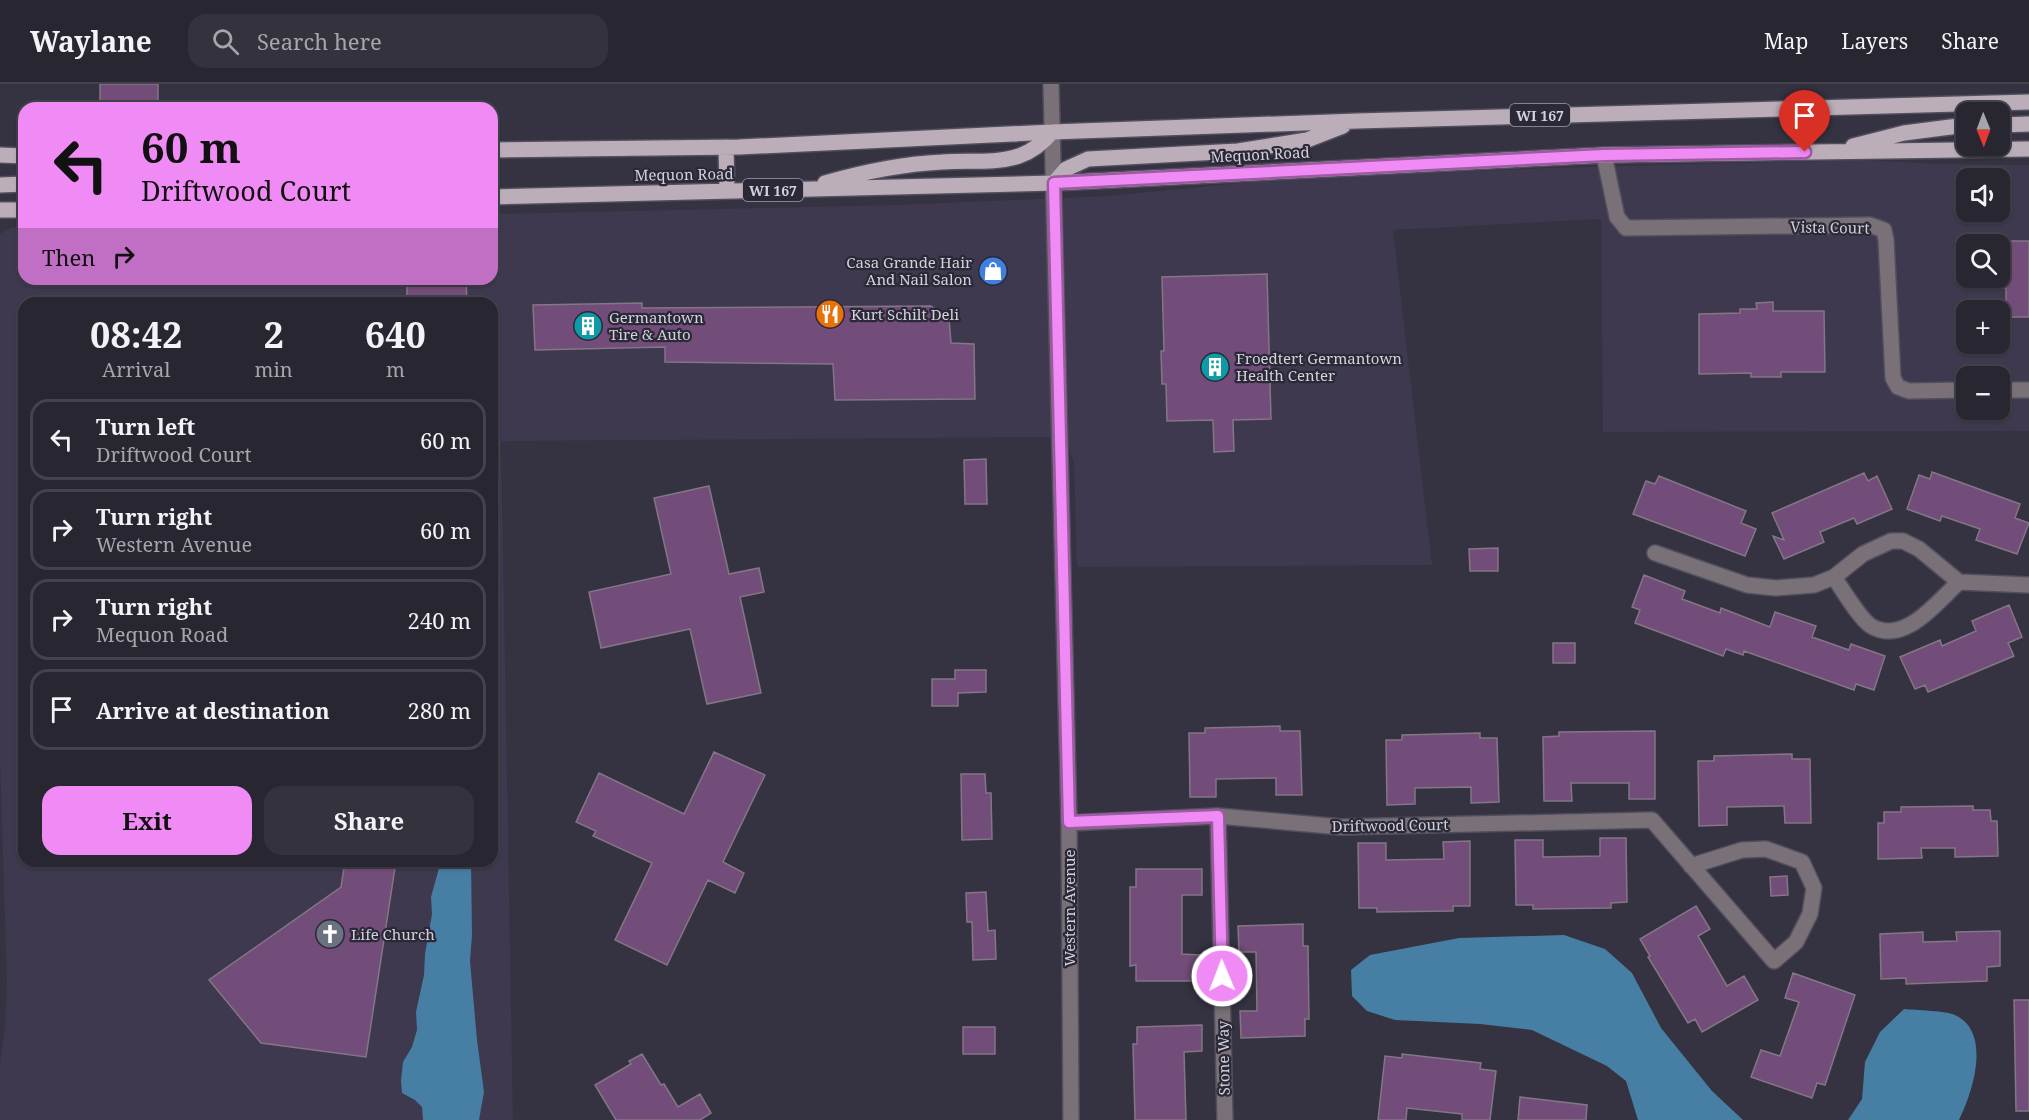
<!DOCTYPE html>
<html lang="en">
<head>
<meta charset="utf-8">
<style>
	:root { --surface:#282631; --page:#34323d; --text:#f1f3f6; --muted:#a5a5ab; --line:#44434d; --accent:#f08bf6 }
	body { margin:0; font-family:"Noto Serif",serif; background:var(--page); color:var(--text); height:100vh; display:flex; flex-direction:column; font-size:22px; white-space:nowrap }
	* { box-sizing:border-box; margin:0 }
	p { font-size:20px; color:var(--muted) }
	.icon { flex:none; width:33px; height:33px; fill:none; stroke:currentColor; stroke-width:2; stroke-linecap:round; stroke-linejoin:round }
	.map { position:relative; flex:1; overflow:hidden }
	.side { position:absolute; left:18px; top:213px; width:480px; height:570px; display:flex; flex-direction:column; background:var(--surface); border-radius:18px; box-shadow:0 2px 4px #0004,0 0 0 2px var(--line) }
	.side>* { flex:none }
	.hud { position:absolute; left:18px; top:18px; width:480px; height:183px; border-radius:18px; box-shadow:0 2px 4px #0004,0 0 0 2px var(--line); background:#f08bf6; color:#111; overflow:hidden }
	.needle { width:39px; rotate:179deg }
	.buttons { position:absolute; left:1956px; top:18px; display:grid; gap:12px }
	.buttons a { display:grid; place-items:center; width:54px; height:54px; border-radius:12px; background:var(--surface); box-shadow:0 2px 4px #0004,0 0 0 2px var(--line); font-size:30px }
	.pin { position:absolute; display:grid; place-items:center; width:51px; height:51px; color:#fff; margin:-62px -26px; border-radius:50% 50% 50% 0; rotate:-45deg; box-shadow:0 0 6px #0007 }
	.pin .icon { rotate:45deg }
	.me { position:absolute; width:66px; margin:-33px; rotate:359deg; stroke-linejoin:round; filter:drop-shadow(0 0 4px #0008) }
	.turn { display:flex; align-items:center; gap:21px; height:126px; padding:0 24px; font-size:27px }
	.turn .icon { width:78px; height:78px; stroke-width:2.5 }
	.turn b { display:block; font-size:42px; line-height:51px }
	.then { display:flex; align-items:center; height:57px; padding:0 24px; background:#0003; gap:12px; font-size:22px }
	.eta { display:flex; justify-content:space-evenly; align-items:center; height:102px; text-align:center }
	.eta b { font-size:36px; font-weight:700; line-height:42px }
	.primary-button { display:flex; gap:12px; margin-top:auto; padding:12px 24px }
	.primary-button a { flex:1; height:69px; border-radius:18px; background:var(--accent); color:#111; font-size:24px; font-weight:700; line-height:69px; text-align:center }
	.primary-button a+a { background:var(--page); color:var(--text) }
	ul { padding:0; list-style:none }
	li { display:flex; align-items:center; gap:18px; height:81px; margin:0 12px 9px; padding:0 12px; border:3px solid var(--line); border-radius:18px }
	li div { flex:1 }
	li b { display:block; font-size:22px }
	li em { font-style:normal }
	header { display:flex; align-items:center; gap:36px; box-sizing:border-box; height:84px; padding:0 30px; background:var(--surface); border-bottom:2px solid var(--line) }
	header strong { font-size:28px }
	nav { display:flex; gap:33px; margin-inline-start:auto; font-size:21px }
	.search { width:420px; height:54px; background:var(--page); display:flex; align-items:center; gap:15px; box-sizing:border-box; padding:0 21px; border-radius:18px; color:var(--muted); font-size:22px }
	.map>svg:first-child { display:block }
</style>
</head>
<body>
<header>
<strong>Waylane</strong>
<div class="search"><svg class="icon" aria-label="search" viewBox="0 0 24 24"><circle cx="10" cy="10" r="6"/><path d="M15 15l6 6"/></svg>Search here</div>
<nav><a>Map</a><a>Layers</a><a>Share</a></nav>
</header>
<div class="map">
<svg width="2029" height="1036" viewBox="0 0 2029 1036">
	<rect width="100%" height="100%" fill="#353241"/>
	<path fill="#3e394e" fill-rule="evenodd" d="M1864,76L1936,80L2029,81V347L1603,348L1601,135L1393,146L1432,481L1077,483L1074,379L1070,368L1068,353L501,357L513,1036H0V981L5,942L7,898L0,676V150L6,146L24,141V195H492V130L896,121L1108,112L1251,98L1355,92L1545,84ZM1966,94H2000V128H1966ZM1966,160H2000V194H1966ZM24,219H492V777H24ZM1966,226H2000V260H1966ZM1966,292H2000V326H1966Z"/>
	<path fill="#467fa3" d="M441,777H471L472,851L470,877L477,956L484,1008L479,1036H423L422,1023L415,1016L402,1009L401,997L403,978L412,963L417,946L416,928L424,891L425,870L432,830L431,813Z
		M1564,851L1605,865L1632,889L1661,944L1712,1007L1743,1036H1638L1626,997L1607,982L1532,946L1480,940L1395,936L1367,927L1352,912L1351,886L1370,871L1459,854Z
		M1904,925C1914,926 1947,927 1955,931C1992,948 1973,1008 1959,1036H1848L1862,1015L1865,978L1880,948Z"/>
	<path fill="#734d79" stroke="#837685" stroke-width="1.5" d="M100,0H158V20L100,21Z
		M2000,157H2029V233H2006V204H2000Z
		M1267,190L1271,335L1233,336L1234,367L1214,368L1213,336L1167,337L1166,300H1162L1161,267H1164L1162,193Z
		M407,195H466L467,219H407Z
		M1773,218V227H1824L1825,288H1781V293H1751V289L1699,290V230L1740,229V225H1757L1756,219Z
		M642,219V224L931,222L949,235L951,259L974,260L975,315L835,316L833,280L665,278V263L535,266L533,221Z
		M986,375L987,420H965L964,376Z
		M1932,388L2020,420L2015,434L2029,439L2017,470L1976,456L1980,445L1942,432L1940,437L1907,425L1919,391L1930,395Z
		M1864,389L1868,397L1877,392L1892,425L1857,440L1854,434L1820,448L1824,458L1784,475L1773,452L1784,456L1772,429Z
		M1659,392L1746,427L1741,439L1756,445L1745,472L1633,430L1646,397L1655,400Z
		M709,402L729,490L759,484L764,508L740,513L761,609L707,620L690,545L601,564L589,508L671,490L654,414Z
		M1498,464V487H1470L1469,465Z
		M1644,491L1685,507L1682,515L1720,529L1721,524L1770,543L1775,528L1816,542L1812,553L1849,566L1851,560L1885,572L1874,606L1856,600L1854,606L1744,567L1743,571L1726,565L1723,572L1635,539L1640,526L1632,523Z
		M2009,521L2022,553L2008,559L2014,572L1928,608L1925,601L1915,605L1900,573L1940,556L1942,562L1976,547L1972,537Z
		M1553,559H1575V579H1553Z
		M955,586H986V608L958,609V622H932V595H955Z
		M1280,642V647H1300L1302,711H1276V694L1216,695V713H1190L1189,649H1205V644Z
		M1655,647V715H1629V699H1571L1572,717H1544L1543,653L1559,652V648Z
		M1480,649V654H1497L1499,718L1471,719V703L1415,704V720L1387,721L1386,656H1402V651Z
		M714,668L765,691L723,778L744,789L735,809L708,796L667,881L615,856L652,779L593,752L596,747L576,738L599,689L684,730Z
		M1792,670V675H1810L1811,739H1785L1784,722L1727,723V741L1699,742L1698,677H1714V672Z
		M961,690H985L986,709H991L992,755L962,756Z
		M1973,722V726H1990L1991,737H1997L1998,772L1955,773V764H1921L1922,774L1878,775V739H1884V728H1901V723Z
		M1600,754H1626L1627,818L1611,819V824L1533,825V821H1516L1515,756H1543V773L1600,772Z
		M1470,757V822H1453V827L1377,828V824H1359L1358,759H1386V776L1444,775L1443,758Z
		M345,777H396L366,973L261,959L209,896L341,803Z
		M1136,785H1202V811H1182V870L1200,871V897H1136V881L1130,882V803H1136Z
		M1787,792L1788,811L1771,812L1770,793Z
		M986,808L988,847L995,846L996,875L973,876L972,838H967L966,809Z
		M1696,822L1710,845L1698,852L1727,902L1744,892L1758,916L1702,948L1695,935L1688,939L1648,873L1650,872L1640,855Z
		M1303,840V862H1308L1309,935H1305V952L1241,954L1240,927H1257L1256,868H1239L1238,842Z
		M2000,847V882L1987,883V897L1906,900V894L1881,895L1880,850L1923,848V858L1957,857L1956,848Z
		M1793,889L1855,911L1825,1001L1817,999L1812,1014L1751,993L1761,966L1780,972L1799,918L1785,914Z
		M2014,916H2029V1027H2016Z
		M1202,941V967L1184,968L1186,1036H1135L1133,960H1137V943Z
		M963,943H995V970H963Z
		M642,970L661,1001L664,1000L678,1023L700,1010L711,1029L700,1036H616L595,1001L631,980L629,977Z
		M1402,970L1481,979L1480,985L1496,987L1490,1036H1462V1030L1407,1024L1406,1036H1378L1385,972L1402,974Z
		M1520,1013L1587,1021L1586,1036H1518Z"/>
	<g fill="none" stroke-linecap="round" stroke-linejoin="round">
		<g stroke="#514f5d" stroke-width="18">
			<path id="minor" d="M1051,0L1069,739L1071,1036
				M1604,71L1617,133L1626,144L1870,141L1884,146L1886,156L1893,294L1898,303L1909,307L1966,306
				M2000,306H2029
				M1655,469L1747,501L1776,504L1814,501L1834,493L1863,470L1891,457H1903L1919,465L1959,498L2029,501
				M1834,493C1842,505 1860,535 1871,542C1904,562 1937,518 1959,498
				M1218,732L1225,1036
				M1069,739L1218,732L1341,743L1652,736L1774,877L1796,858L1810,830L1814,804L1802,778L1766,765L1742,766L1691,782"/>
		</g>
		<g stroke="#514f5d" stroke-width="18">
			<path id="major" d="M2000,41L2029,40
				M1853,62L1904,49L1966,41
				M726,63L727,107
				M492,66L739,63L1052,48L1357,37L2029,18
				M0,71L24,72
				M825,99C863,88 902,80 942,78C968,76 994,80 1019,72C1033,67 1043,59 1052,48
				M1054,99L1066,85L1088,75L1238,67L1307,56L1343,42
				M0,101L24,100
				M492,113L1054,99L1604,71L2029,65
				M0,126H24"/>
		</g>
		<use href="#minor" stroke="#797177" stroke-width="15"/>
		<use href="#major" stroke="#bcaeb9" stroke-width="15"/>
	</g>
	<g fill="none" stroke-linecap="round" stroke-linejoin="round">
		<g stroke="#9c5aa0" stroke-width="15">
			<path id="route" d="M1222,892L1218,732L1069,738L1054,99L1604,71L1805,68"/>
		</g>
		<use href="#route" stroke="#f08bf6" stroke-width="10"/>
	</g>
	<defs>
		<g id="shop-disc" transform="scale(1.5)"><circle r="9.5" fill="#3f7fe0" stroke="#2b2837"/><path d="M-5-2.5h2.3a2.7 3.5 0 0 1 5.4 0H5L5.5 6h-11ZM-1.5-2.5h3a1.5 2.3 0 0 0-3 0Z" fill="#fff"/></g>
		<g id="restaurant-disc" transform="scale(1.5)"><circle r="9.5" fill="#e8710a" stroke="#2b2837"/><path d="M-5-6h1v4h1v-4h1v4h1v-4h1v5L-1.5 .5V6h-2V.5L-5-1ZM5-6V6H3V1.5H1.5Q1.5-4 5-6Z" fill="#fff"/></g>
		<g id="building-disc" transform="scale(1.5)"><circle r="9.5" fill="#0f9aa8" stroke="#2b2837"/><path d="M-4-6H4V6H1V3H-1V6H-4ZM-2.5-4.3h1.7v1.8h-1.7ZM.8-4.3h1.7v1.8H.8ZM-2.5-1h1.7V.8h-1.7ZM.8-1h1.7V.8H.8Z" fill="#fff"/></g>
		<g id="church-disc" transform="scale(1.5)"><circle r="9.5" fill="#6b7280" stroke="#2b2837"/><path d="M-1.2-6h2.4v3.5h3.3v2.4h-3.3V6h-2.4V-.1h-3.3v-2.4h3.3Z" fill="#fff"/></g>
	</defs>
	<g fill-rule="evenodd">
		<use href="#shop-disc" x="993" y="187"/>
		<use href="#restaurant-disc" x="830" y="230"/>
		<use href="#building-disc" x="588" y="242"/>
		<use href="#building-disc" x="1215" y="283"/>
		<use href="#church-disc" x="330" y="850"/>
	</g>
	<g text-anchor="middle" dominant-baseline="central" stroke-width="4.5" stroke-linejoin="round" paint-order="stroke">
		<g fill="#2b2837" stroke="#a19eaa" stroke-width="1.5">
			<rect x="1510" y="20" width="60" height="22" rx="4.5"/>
			<rect x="743" y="95" width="60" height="22" rx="4.5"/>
		</g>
		<g font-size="14" font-weight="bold" fill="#d3d1db">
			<text x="1540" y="31">WI 167</text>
			<text x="773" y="106">WI 167</text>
		</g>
		<g font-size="15" fill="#d3d1db" stroke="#2b2837">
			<text transform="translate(1260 70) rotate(-3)">Mequon Road</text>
			<text transform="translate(684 90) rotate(-1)">Mequon Road</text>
			<text transform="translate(1830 143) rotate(1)">Vista Court</text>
			<text transform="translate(1390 741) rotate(-1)">Driftwood Court</text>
			<text transform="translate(1069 824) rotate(-90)">Western Avenue</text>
			<text transform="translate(1223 974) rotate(-91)">Stone Way</text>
		</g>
		<g font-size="15" fill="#d3d1db" stroke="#2b2837" text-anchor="start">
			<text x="972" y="178" text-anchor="end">Casa Grande Hair<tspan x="972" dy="17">And Nail Salon</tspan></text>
			<text x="851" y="230">Kurt Schilt Deli</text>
			<text x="609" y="233">Germantown<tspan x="609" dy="17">Tire &amp; Auto</tspan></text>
			<text x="1236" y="274">Froedtert Germantown<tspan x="1236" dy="17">Health Center</tspan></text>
			<text x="351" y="850">Life Church</text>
		</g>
	</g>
</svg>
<div class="buttons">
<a><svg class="needle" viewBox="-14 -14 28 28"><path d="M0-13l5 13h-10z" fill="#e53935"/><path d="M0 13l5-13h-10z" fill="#a5a5ab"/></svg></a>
<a><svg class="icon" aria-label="sound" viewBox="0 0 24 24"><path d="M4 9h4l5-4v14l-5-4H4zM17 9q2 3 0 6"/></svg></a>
<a><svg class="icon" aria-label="search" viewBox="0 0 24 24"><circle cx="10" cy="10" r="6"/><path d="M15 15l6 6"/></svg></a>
<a>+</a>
<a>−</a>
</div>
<div class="pin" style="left:1805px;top:68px;background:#d93025"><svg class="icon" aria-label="arrive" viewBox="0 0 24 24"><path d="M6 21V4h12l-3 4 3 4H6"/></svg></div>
<svg class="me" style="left:1222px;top:892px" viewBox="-20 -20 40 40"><circle r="17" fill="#f08bf6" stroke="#fff" stroke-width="3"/><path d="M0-11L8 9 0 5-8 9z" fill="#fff"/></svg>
<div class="hud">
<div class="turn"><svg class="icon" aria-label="left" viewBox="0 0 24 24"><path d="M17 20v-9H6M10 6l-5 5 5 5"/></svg><div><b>60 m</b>Driftwood Court</div></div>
<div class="then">Then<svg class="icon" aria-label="right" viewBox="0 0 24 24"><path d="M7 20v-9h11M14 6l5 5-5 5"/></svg></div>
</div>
<section class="side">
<div class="eta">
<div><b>08:42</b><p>Arrival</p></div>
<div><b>2</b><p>min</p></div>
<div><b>640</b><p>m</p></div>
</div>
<ul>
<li><svg class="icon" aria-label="left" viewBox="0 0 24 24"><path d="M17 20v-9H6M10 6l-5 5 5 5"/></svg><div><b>Turn left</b><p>Driftwood Court</p></div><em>60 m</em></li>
<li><svg class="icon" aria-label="right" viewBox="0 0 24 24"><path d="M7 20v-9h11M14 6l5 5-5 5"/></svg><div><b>Turn right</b><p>Western Avenue</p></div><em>60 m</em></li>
<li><svg class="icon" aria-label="right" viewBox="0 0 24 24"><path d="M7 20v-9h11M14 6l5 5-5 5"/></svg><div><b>Turn right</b><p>Mequon Road</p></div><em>240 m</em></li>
<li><svg class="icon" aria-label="arrive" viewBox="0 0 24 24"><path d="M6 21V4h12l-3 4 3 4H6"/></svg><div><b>Arrive at destination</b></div><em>280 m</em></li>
</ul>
<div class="primary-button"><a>Exit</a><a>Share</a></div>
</section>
</div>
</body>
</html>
